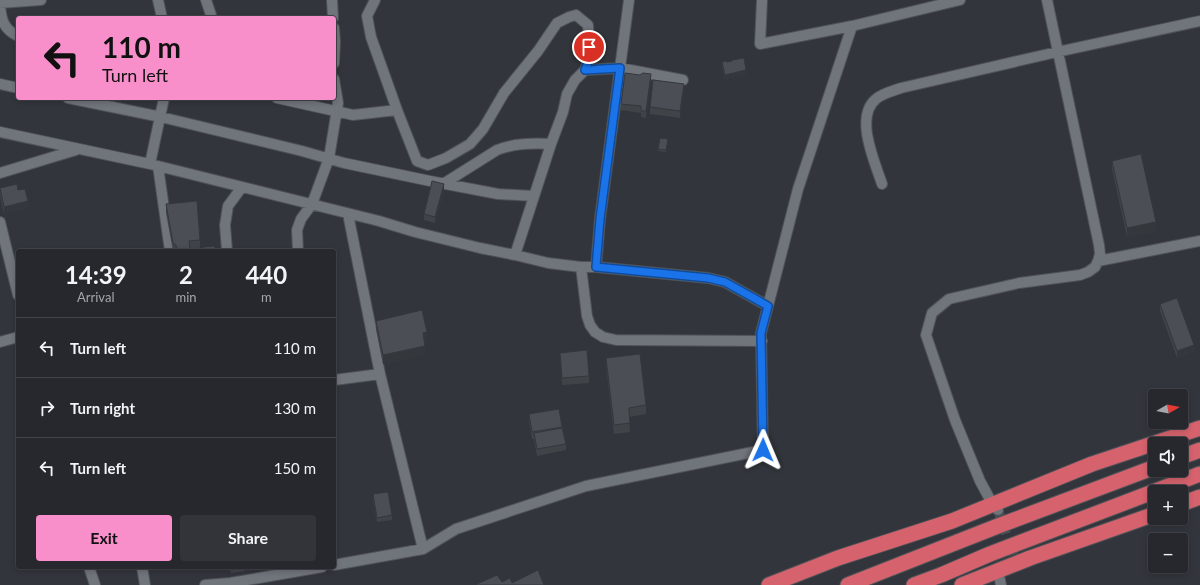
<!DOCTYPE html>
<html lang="en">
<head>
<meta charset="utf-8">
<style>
	:root { --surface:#26282d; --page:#323439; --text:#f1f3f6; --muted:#a4a6aa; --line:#424449; --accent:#f98fca }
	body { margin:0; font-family:Lato,sans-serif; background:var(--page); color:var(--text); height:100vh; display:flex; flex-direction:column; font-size:15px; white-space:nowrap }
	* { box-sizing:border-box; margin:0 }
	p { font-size:13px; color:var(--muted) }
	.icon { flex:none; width:22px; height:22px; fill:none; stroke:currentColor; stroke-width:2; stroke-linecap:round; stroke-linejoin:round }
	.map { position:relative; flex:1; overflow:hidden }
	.details { position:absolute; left:16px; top:249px; width:320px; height:320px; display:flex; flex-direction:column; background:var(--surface); border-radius:4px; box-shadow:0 2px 6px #0003,0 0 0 1px var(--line) }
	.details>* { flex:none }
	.top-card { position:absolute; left:16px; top:16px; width:320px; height:84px; border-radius:4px; box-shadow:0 2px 6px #0003,0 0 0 1px var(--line); background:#f98fca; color:#111; overflow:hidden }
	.needle { width:26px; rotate:81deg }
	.controls { position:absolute; left:1148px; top:389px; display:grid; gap:8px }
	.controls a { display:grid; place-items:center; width:40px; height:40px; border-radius:4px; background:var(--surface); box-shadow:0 2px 6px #0003,0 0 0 1px var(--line); font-size:20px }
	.pin { position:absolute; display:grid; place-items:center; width:34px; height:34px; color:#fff; margin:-17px; border:2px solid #fff; border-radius:50%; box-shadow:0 1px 4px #0007 }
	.me { position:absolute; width:44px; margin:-22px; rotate:1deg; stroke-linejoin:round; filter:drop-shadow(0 0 3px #0008) }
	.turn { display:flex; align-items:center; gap:14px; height:84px; padding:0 20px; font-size:18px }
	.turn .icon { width:52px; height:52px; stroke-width:2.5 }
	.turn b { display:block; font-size:28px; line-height:34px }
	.eta { display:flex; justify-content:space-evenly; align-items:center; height:68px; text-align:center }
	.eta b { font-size:24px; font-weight:700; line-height:28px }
	.primary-button { display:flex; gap:8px; margin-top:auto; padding:8px 20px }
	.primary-button a { flex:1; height:46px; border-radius:4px; background:var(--accent); color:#111; font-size:16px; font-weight:700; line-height:46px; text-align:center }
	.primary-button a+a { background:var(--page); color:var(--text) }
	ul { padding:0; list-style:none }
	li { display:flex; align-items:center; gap:12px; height:60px; padding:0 20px; border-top:1px solid var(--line) }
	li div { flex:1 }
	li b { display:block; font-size:15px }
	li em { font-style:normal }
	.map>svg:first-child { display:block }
</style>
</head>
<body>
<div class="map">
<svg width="1200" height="585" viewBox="0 0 1200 585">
	<rect width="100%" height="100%" fill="#32363c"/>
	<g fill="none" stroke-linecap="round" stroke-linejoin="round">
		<path stroke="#4b4f54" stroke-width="10" stroke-dasharray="10 5" stroke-linecap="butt" d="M998,510L1013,555"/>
		<g stroke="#4f5257" stroke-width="12">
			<path id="minor" d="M158,0L162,18
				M206,0L212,18
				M332,0L333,18
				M375,0L367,16L371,37L397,110L417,161L428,165L446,158L470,144L483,129L504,93L538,51L557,23L569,17L576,15L588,25L590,57L585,70L575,80L567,94L563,112L551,144L515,255
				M762,0L760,44L852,26
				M0,3L41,0
				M0,4C1,19 3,29 18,36
				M334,28L335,42L334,63
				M585,70L620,68L683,80
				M0,84L18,88
				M68,98L161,117L302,151L344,163L430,181L498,194L534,196
				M277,98L353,115L397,110
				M0,132L150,164L379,221L415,232L480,248L515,255L548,263L581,267H596L708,278L725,282L768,306L798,189L852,26L960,0
				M150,164L164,98
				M158,166L170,251
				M0,173L76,150
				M443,184L497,150C514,143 533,143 551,144
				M882,184C875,162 854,117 876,99C883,93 893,91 901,88L1057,52L1200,21
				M348,214L380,374L423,549
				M0,222L18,295
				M227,251L225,225L228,206L242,187
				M298,251L297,230L301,219L312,204L329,158L338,103L334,79
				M1098,261L1200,241
				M581,267L587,316L590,325L595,332L603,337L616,340L762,341
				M596,267L600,219L629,0
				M0,342L18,337
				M334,380L380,374
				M998,510L993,505L980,481L955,420L926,335L932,313L949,299L1019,283L1080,275L1088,272L1095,267L1098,261L1100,254L1099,245L1047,0
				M334,565L423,549L456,529L586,486L763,450L761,333L768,306
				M89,567L95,585
				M142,567L145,585
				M998,571L1001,585
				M205,585L230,583L322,567"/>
		</g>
		<g stroke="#4f5257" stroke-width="17">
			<path id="highway" d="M1181,457L1200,450
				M1181,504L1200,497
				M769,585L838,558L952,521L1092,464L1200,428
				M848,585L998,526L1155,467
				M914,585L941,575L990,554L1200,474
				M962,585L1030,558L1155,514"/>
		</g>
		<use href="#minor" stroke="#70747b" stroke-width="10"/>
		<use href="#highway" stroke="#d5626d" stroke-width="15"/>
	</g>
	<path fill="#404449" d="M722,62H727L746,75L725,79L722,66Z
		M640,75L651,81L646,118L641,117V113L621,110V104Z
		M684,90L680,118L650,114V107Z
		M668,141L666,152L658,151V149Z
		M1112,161L1156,231L1127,237L1112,169Z
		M0,188L18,190L28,208L4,214L0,196Z
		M444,191L435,223L424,220V214Z
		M166,204L200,240V248L190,249V251H173L166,213Z
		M1160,304L1194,351L1177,358L1160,311Z
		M376,321L427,341H424L425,354L383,364L376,329Z
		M560,353L589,376V383L562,385Z
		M606,358L646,405V414L629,417L630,432L614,434L606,366Z
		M559,409L566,444V450L537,456L534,439H532L529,421V414Z
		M373,494L392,515V520L377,522L373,499Z
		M230,567H245V571L231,573Z"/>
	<path fill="#34373c" d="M746,70V75L725,79V75Z
		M651,74V81L646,118V111Z
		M684,84V90L680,118V111Z
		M444,184V191L435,223V217Z
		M28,201V208L4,214V207Z
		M1156,222V231L1127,237V228Z
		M427,332V341L423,342V333Z
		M1194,345V351L1177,358V351Z
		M425,346V354L383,364V355Z"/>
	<path fill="#4b4f55" stroke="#34373c" d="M744,58L746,70L725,75L722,62L727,61V62L732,61V60Z
		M625,73L640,75L643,73L651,74L646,111H641V106L621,104Z
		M653,80L684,84L680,111L650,107Z
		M660,138L668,139L666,150L658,149Z
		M1141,154L1156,222L1127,228L1112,161Z
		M432,181L444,184L435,217L424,214Z
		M17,184L18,190L25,189L28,201L4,207L0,188Z
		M197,201L200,240L189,241L190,251H177L176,245L173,243L166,204Z
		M215,246V250L220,249V251H204L203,247Z
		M162,250V251H153Z
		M1177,298L1194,345L1177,351L1160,304Z
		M422,310L427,332L423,333L425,346L383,355L376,321Z
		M587,350L589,376L562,378L560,353Z
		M640,354L646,405L629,408V411L630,423L614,425L606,358Z
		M559,409L562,427L532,432L529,414Z
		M562,428L566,444L537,449L534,433Z
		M388,492L392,515L377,518L373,494Z
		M231,567H240L231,568Z
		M538,570L544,585H475L497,575L502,582L510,578L512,583Z"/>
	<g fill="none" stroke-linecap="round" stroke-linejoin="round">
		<g stroke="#114b97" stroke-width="10">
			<path id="route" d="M589,47L590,57L585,70L620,68L600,219L596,267L708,278L725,282L768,306L761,333L763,450"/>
		</g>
		<use href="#route" stroke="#1a73e8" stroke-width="7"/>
	</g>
</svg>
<div class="controls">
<a><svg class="needle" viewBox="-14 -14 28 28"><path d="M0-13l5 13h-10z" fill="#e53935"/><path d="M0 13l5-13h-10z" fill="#a4a6aa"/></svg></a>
<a><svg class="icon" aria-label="sound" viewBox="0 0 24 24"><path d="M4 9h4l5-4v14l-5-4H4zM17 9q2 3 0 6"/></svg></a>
<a>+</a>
<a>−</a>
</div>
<div class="pin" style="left:589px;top:47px;background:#d93025"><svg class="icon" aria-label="arrive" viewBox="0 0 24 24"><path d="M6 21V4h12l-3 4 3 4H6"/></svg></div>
<svg class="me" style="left:763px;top:450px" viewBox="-20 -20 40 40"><path d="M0-17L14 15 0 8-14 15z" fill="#1a73e8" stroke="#fff" stroke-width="4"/></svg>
<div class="top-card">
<div class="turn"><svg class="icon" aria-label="left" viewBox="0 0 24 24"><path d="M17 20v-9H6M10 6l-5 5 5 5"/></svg><div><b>110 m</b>Turn left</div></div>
</div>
<section class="details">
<div class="eta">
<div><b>14:39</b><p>Arrival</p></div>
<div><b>2</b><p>min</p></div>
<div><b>440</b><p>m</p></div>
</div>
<ul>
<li><svg class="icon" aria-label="left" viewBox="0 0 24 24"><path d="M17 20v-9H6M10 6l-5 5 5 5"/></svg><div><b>Turn left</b></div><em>110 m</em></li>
<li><svg class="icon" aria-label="right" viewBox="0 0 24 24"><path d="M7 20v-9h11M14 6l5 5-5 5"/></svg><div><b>Turn right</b></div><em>130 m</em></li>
<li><svg class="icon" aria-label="left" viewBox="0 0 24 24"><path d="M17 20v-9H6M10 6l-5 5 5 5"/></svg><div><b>Turn left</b></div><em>150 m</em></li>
</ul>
<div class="primary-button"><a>Exit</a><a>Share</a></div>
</section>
</div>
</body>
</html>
